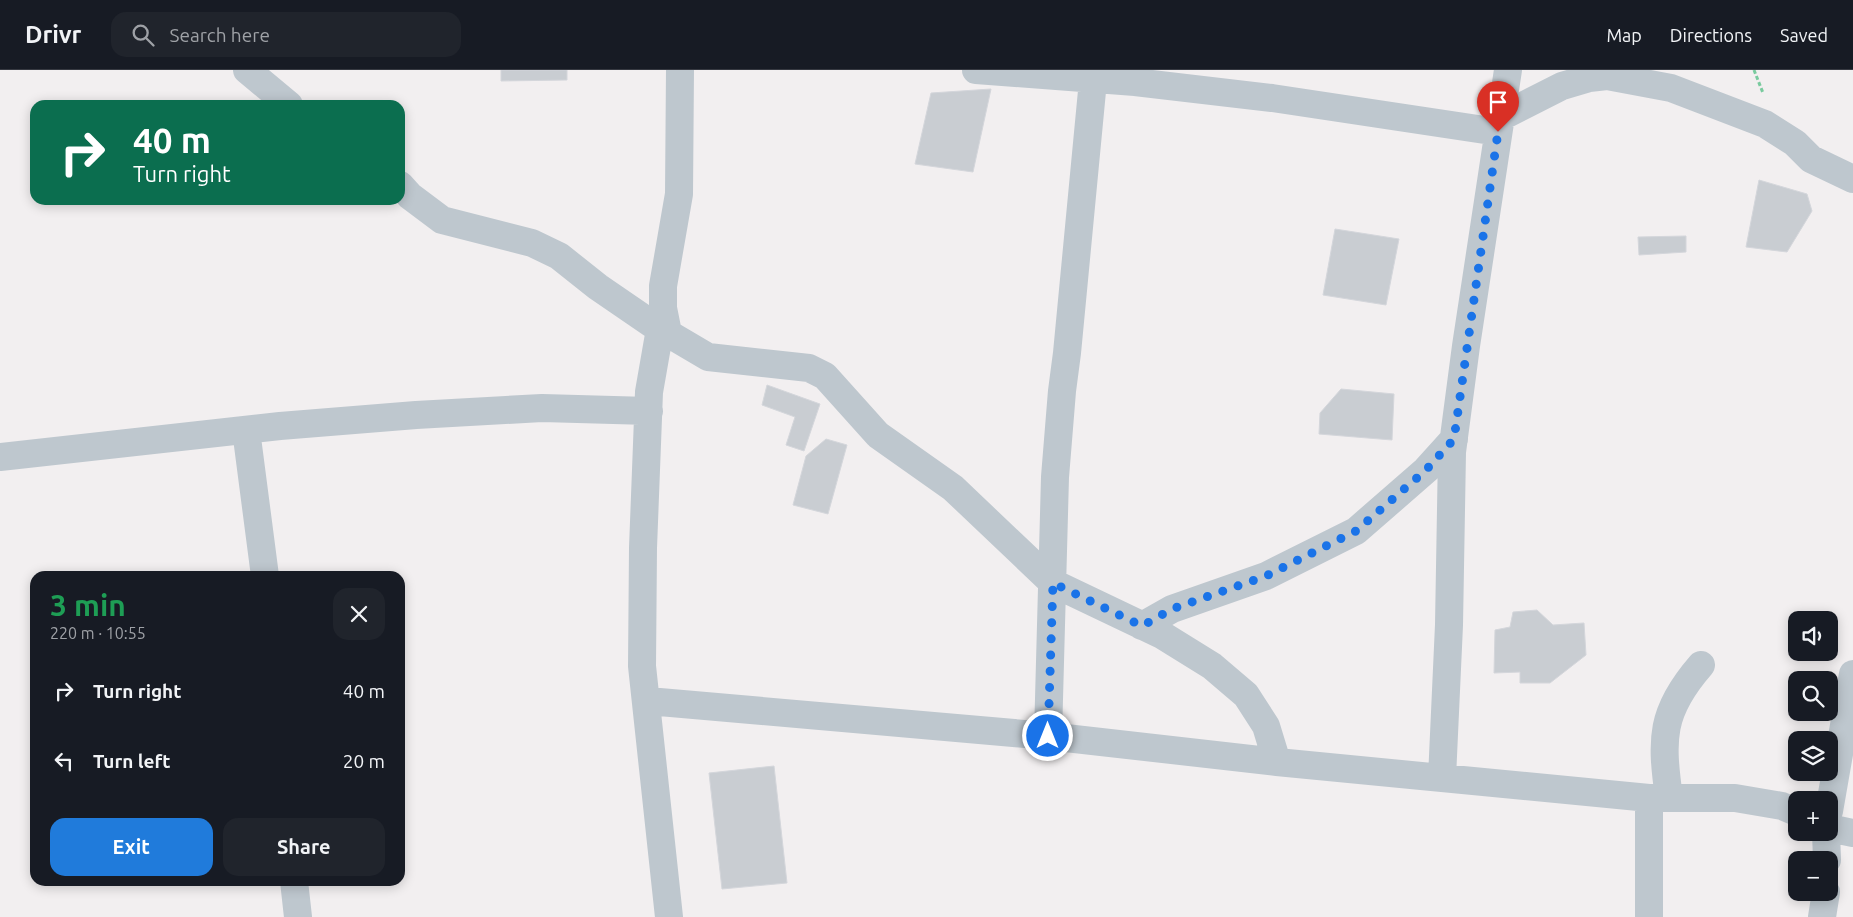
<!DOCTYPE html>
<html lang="en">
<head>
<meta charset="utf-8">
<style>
	:root { --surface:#171b24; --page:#20242c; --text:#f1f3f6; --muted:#9ea1a6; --line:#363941; --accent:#207bdb }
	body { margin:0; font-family:Ubuntu,sans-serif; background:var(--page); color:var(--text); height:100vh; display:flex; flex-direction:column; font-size:19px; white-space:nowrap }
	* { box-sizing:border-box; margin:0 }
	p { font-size:16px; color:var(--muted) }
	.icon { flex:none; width:28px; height:28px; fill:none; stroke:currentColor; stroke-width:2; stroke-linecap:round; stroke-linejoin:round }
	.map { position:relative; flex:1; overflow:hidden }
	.sheet { position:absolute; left:30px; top:501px; width:375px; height:315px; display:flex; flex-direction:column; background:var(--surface); border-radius:15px; box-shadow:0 2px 12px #0003 }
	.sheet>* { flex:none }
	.guide { position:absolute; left:30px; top:30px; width:375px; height:105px; border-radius:15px; box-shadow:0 2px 12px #0003; background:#0b6e4f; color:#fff; overflow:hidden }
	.tools { position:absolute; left:1788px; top:541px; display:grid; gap:10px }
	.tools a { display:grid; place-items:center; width:50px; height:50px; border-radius:10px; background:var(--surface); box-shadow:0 2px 12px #0003; font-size:25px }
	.pin { position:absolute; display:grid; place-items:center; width:42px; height:42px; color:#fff; margin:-51px -21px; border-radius:50% 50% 50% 0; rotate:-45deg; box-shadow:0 0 5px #0007 }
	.pin .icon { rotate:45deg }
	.me { position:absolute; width:55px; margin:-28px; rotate:0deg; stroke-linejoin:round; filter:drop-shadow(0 0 4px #0008) }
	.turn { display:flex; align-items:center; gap:18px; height:105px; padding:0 20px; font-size:22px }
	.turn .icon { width:65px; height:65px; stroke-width:2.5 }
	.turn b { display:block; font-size:35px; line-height:42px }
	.round { display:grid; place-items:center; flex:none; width:52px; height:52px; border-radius:15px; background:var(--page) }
	.headline { display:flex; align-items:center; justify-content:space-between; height:85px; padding:0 20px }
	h1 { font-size:30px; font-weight:700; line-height:38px; color:#1e9e55 }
	.action { display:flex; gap:10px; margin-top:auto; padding:10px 20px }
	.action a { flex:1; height:58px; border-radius:15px; background:var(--accent); color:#fff; font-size:20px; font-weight:700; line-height:58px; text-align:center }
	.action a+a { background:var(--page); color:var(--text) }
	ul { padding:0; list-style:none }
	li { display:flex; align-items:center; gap:15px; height:70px; padding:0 20px }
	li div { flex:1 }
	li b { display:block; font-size:19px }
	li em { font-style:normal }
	header { display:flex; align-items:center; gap:30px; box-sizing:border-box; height:70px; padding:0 25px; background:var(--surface); border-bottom:1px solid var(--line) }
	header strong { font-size:24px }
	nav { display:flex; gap:28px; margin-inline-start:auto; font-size:18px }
	.search { width:350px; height:45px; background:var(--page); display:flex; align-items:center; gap:12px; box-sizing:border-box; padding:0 18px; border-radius:15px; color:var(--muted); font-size:19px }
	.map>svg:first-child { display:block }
</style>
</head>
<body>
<header>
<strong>Drivr</strong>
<div class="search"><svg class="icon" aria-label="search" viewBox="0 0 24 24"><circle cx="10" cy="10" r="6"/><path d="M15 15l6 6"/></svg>Search here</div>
<nav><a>Map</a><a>Directions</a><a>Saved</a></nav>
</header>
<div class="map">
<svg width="1853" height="847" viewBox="0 0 1853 847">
	<rect width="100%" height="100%" fill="#f2eff0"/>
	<path fill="#c9cdd2" stroke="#d4d6db" d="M501,0H567V10L501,11Z
		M991,19L973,102L915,94L931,23Z
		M1759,110L1807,124L1812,141L1787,182L1746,177Z
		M1335,159L1399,169L1386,235L1323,225Z
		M1686,166V182L1639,185L1638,167Z
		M767,315L820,334L804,381L786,375L795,347L762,335Z
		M1341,319L1394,324L1392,370L1319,364L1320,343Z
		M826,369L847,375L828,444L793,435L806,386Z
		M1537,540L1553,555L1584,553L1586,585L1550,613H1520V602L1494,603L1495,560L1510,557L1513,542Z
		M774,696L787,813L722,819L709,703Z"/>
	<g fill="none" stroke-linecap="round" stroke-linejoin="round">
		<path stroke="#79ca9e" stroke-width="3" stroke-dasharray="4 2.5" stroke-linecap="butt" d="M1754,0L1763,23"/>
		<path stroke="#bec7ce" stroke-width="28" d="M247,0L289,35
			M976,0L1135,12L1272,28L1498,62
			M1501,47L1562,16L1589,8L1607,6L1671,18L1765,54L1795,73L1811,89L1853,109
			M400,115L410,126L442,150L532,173L559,186L598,217L652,254L708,287L809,298L825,306L878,365L953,418L1053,513L1162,565L1212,596L1246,625L1266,656L1277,692
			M660,259L649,322L643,478L642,596L669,847
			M668,263L663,238V216L679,124L680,0
			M246,360L265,506
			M0,387L280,356L416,345L542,338L649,341
			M1142,556L1172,539L1266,506L1356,461L1426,400L1454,369
			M648,631L1048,666L1277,692L1649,728H1735L1782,736L1796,742
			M1048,666L1055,407L1062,321L1067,283L1094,0
			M1442,708L1449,555L1452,382L1466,276L1508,0
			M1669,728C1661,669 1660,642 1701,595
			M1829,741L1853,604
			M1829,758L1853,763
			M1826,762L1827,790
			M294,811L298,847
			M1649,847V728
			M1822,847L1826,822"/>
	</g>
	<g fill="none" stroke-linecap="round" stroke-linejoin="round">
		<path stroke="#1a73e8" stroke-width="9" stroke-dasharray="0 16.2" d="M1048,666L1053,513L1142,556L1172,539L1266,506L1356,461L1426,400L1454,369L1498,62"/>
	</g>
</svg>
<div class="tools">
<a><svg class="icon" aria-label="sound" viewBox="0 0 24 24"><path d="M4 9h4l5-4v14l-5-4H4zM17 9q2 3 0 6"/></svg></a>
<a><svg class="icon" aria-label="search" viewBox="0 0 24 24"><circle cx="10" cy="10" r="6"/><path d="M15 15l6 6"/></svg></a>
<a><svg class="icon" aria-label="layers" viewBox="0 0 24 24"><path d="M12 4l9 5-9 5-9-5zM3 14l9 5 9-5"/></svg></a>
<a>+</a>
<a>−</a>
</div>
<div class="pin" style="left:1498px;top:62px;background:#d93025"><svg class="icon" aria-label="arrive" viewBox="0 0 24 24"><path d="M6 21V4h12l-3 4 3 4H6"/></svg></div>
<svg class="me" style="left:1048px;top:666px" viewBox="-20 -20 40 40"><circle r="17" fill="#1a73e8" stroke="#fff" stroke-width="3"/><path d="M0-11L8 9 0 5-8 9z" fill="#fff"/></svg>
<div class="guide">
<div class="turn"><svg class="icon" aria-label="right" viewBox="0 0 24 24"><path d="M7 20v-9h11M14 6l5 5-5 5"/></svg><div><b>40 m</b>Turn right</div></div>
</div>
<section class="sheet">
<div class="headline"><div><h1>3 min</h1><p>220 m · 10:55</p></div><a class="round"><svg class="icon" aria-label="close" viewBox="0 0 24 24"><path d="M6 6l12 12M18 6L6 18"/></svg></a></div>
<ul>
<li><svg class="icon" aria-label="right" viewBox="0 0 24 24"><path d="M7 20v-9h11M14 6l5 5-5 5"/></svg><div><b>Turn right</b></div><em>40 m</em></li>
<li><svg class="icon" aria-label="left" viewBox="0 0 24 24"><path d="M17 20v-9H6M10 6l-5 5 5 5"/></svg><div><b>Turn left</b></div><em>20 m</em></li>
</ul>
<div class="action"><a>Exit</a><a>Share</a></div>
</section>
</div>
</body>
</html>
